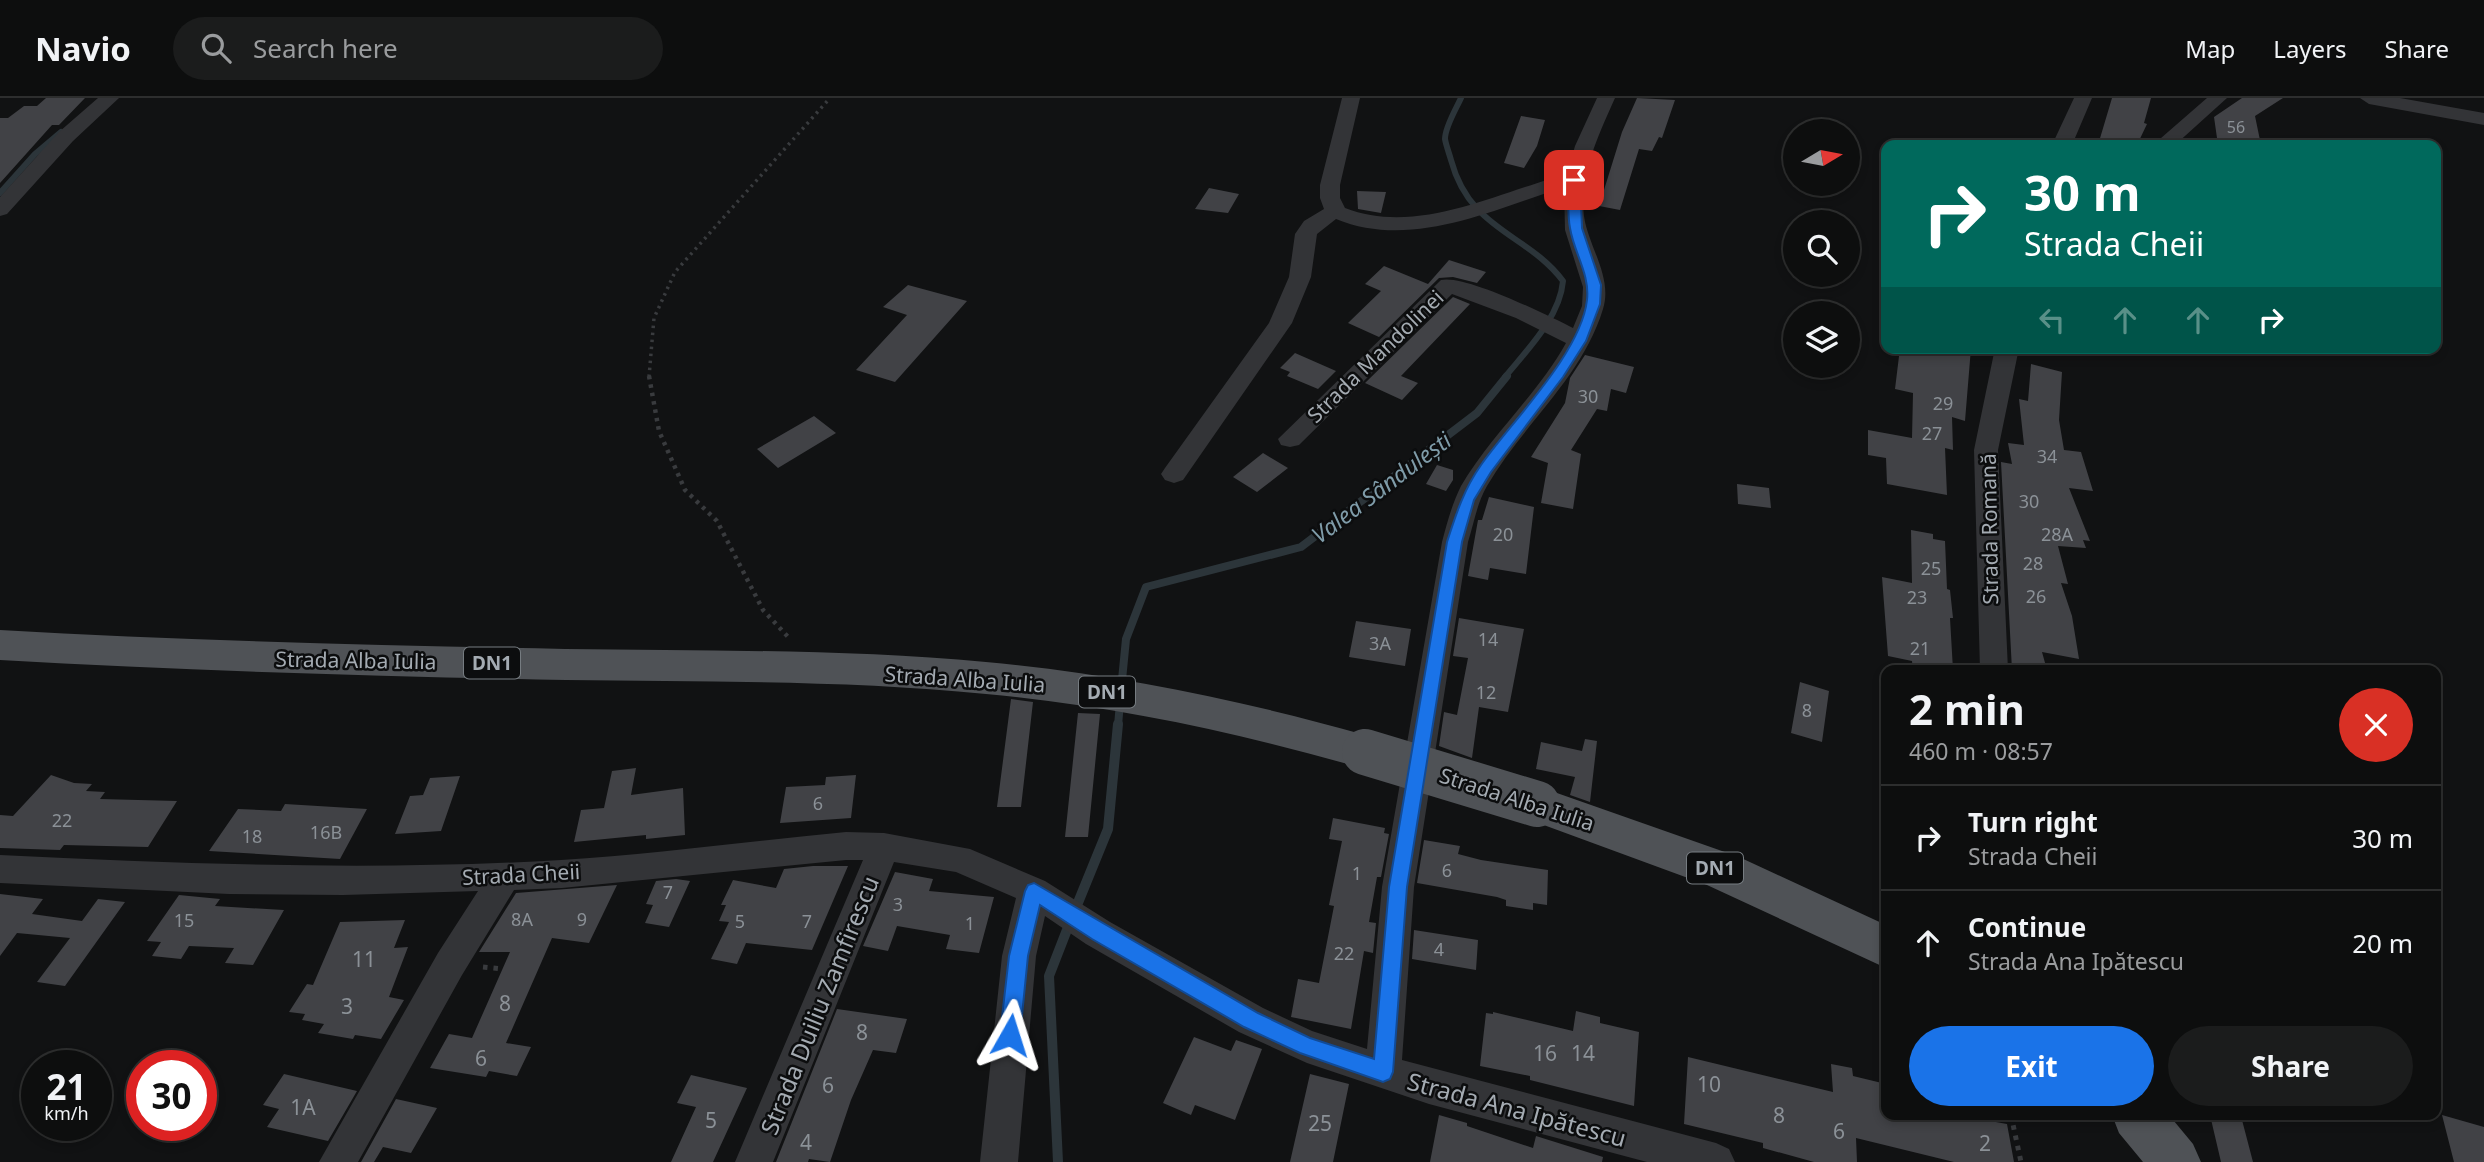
<!DOCTYPE html>
<html lang="en">
<head>
<meta charset="utf-8">
<style>
	:root { --surface:#0d0e0e; --page:#1b1c1c; --text:#f1f3f6; --muted:#9a9c9e; --line:#2d2e2e; --accent:#1a73e8 }
	body { margin:0; font-family:"Noto Sans",sans-serif; background:var(--page); color:var(--text); height:100vh; display:flex; flex-direction:column; font-size:26px; white-space:nowrap }
	* { box-sizing:border-box; margin:0 }
	p { font-size:23px; color:var(--muted) }
	.icon { flex:none; width:38px; height:38px; fill:none; stroke:currentColor; stroke-width:2; stroke-linecap:round; stroke-linejoin:round }
	.map { position:relative; flex:1; overflow:hidden }
	.drawer { position:absolute; left:1881px; top:567px; width:560px; height:455px; display:flex; flex-direction:column; background:var(--surface); border-radius:14px; box-shadow:0 4px 10px #0003,0 0 0 2px var(--line) }
	.drawer>* { flex:none }
	.top-card { position:absolute; left:1881px; top:42px; width:560px; height:214px; border-radius:14px; box-shadow:0 4px 10px #0003,0 0 0 2px var(--line); background:#00695c; color:#fff; overflow:hidden }
	.needle { width:46px; rotate:80deg }
	.tools { position:absolute; left:1783px; top:21px; display:grid; gap:14px }
	.tools a { display:grid; place-items:center; width:77px; height:77px; border-radius:50%; background:var(--surface); box-shadow:0 4px 10px #0003,0 0 0 2px var(--line); font-size:35px }
	.speed { position:absolute; left:21px; top:952px; display:flex; gap:14px; font-size:35px; font-weight:700; text-align:center }
	.speed>* { display:grid; place-content:center; width:91px; height:91px; border-radius:50%; background:var(--surface); box-shadow:0 4px 10px #0003,0 0 0 2px var(--line); line-height:1 }
	.speed small { font-size:18px; font-weight:400 }
	.speed .limit { border:10px solid #d22; background:#fff; color:#111 }
	.pin { position:absolute; display:grid; place-items:center; width:60px; height:60px; color:#fff; margin:-30px; border-radius:14px; box-shadow:0 4px 10px #0006 }
	.me { position:absolute; width:77px; margin:-38px; rotate:6deg; stroke-linejoin:round; filter:drop-shadow(0 0 5px #0008) }
	.turn { display:flex; align-items:center; gap:24px; height:147px; padding:0 28px; font-size:32px }
	.turn .icon { width:91px; height:91px; stroke-width:2.5 }
	.turn b { display:block; font-size:49px; line-height:60px }
	.lanes { display:flex; align-items:center; height:66px; padding:0 28px; background:#0003; justify-content:center; gap:35px; direction:ltr }
	.lanes .off { opacity:.35 }
	.round { display:grid; place-items:center; flex:none; width:74px; height:74px; border-radius:37px; background:var(--page) }
	.summary { display:flex; align-items:center; justify-content:space-between; height:119px; padding:0 28px }
	h1 { font-size:42px; font-weight:700; line-height:52px }
	.primary-button { display:flex; gap:14px; margin-top:auto; padding:14px 28px }
	.primary-button a { flex:1; height:80px; border-radius:42px; background:var(--accent); color:#fff; font-size:28px; font-weight:700; line-height:80px; text-align:center }
	.primary-button a+a { background:var(--page); color:var(--text) }
	ul { padding:0; list-style:none }
	li { display:flex; align-items:center; gap:21px; height:105px; padding:0 28px; border-top:2px solid var(--line) }
	li div { flex:1 }
	li b { display:block; font-size:26px }
	li em { font-style:normal }
	header { display:flex; align-items:center; gap:42px; box-sizing:border-box; height:98px; padding:0 35px; background:var(--surface); border-bottom:2px solid var(--line) }
	header strong { font-size:33px }
	nav { display:flex; gap:38px; margin-inline-start:auto; font-size:24px }
	.search { width:490px; height:63px; background:var(--page); display:flex; align-items:center; gap:18px; box-sizing:border-box; padding:0 24px; border-radius:38px; color:var(--muted); font-size:26px }
	.map>svg:first-child { display:block }
</style>
</head>
<body>
<header>
<strong>Navio</strong>
<div class="search"><svg class="icon" aria-label="search" viewBox="0 0 24 24"><circle cx="10" cy="10" r="6"/><path d="M15 15l6 6"/></svg>Search here</div>
<nav><a>Map</a><a>Layers</a><a>Share</a></nav>
</header>
<div class="map">
<svg width="2484" height="1064" viewBox="0 0 2484 1064">
	<rect width="100%" height="100%" fill="#111213"/>
	<g fill="none" stroke-linecap="round" stroke-linejoin="round">
		<path stroke="#2c353a" stroke-width="6" d="M1461,0C1456,11 1445,29 1445,41C1446,47 1449,55 1451,62C1470,133 1527,135 1563,183C1560,219 1527,252 1505,279
			M0,95L35,56L61,34"/>
		<path stroke="#2c353a" stroke-width="8" d="M1121,592L1126,541L1146,489L1301,449L1477,315L1507,278
			M1118,628L1120,604"/>
		<path stroke="#2c353a" stroke-width="10" d="M1075,812L1108,731L1118,626
			M1058,1064L1049,878L1070,824"/>
	</g>
	<path fill="#414246" d="M46,0H85L59,27H52L0,85V20H8L24,8H37Z
		M1637,0L1675,2L1662,40L1659,39L1652,53L1639,51L1620,112L1599,108L1622,34Z
		M2112,0H2151L2144,25L2147,26L2137,47H2098Z
		M2242,0H2283L2255,18L2261,47H2218L2214,19Z
		M1521,18L1545,22L1537,48L1524,70L1504,65Z
		M1209,90L1239,96L1228,115L1195,111Z
		M1357,93L1386,94L1381,115L1358,111Z
		M1449,162L1486,174L1477,185L1453,179L1439,180L1379,239L1348,225L1381,193L1365,186L1384,168L1428,186Z
		M908,187L967,203L895,284L856,272L907,217L883,209Z
		M1453,199L1470,206L1401,278L1418,285L1402,302L1365,285Z
		M1900,250H1971L1965,323L1952,319L1953,352L1945,350L1947,397L1887,386L1886,360L1868,357V332L1912,340L1913,295L1895,291Z
		M1295,255L1336,273L1318,291L1287,278L1290,274L1280,270Z
		M1585,257L1634,269L1626,295L1611,291L1607,313L1597,311L1571,352L1581,356L1573,411L1541,405L1548,365L1531,359L1565,305L1570,280Z
		M2031,266L2062,274L2059,322L2064,352L2081,354L2093,393L2069,390L2090,443L2083,442L2086,450L2058,448L2068,486L2061,485L2072,518L2079,561L2042,554L2047,572H2012L2001,364L2012,366L2008,345L2024,347L2019,301L2028,303Z
		M814,318L836,335L778,370L757,351Z
		M1263,355L1288,370L1257,394L1233,379Z
		M1437,367L1453,372V382L1446,393L1426,386Z
		M1737,386L1769,390L1771,410L1738,406Z
		M1489,399L1534,409L1526,476L1490,470L1488,482L1468,478L1478,422H1482Z
		M1911,432L1933,436V441L1945,443L1947,491L1950,492L1953,520H1950L1953,572H1913L1912,563L1888,558L1882,479L1912,485Z
		M1459,520L1524,531L1508,614L1479,609L1472,660L1439,648L1444,614L1457,617L1468,560L1453,558Z
		M1356,523L1411,531L1405,568L1349,559Z
		M1800,584L1829,593L1822,644L1791,635Z
		M1011,601L1033,604L1021,709H997Z
		M1078,615L1100,616L1088,739H1065Z
		M1585,641L1597,643L1590,704L1570,697L1575,679L1536,671L1541,644L1582,653Z
		M636,670L631,697L683,690L685,737L646,741V737L574,744L581,712L604,710L612,673Z
		M51,677L74,685L92,686L86,693L105,694L100,701L177,703L148,749L64,747L60,752L0,750V717L13,718Z
		M856,677L851,720L780,725L786,689L825,687L826,679Z
		M460,678L441,733L395,736L410,698L423,697L430,680Z
		M285,706L367,711L340,761L209,753L238,711L281,713Z
		M1333,720L1385,730L1384,735L1389,736L1381,779H1377L1369,824L1376,825L1373,855L1364,853L1351,931L1291,919L1298,881L1319,885L1334,808L1329,807L1342,743L1329,741Z
		M1424,742L1460,748L1458,756L1481,762L1548,772L1547,807L1533,805V812L1506,808V802L1497,799L1417,785Z
		M813,768H848L812,852L746,845L737,866L711,861L729,824L719,823L726,807H721L733,782L776,790L784,771Z
		M895,774L933,781L929,793L994,799L979,855L946,851L950,837L897,828L888,853L863,848Z
		M676,781L690,783L669,829L645,825L653,807L646,806L656,783Z
		M617,787L589,845L552,840L506,945L531,949L517,978L489,973L486,979L430,970L449,936L472,940L510,854H479L516,795Z
		M0,796L43,801L32,816L82,823L98,801L125,804L65,888L37,884L70,840L17,835L0,858Z
		M179,797L220,801L215,808L284,812L253,867L225,865L234,850L189,848L181,861L152,858L161,844L147,843Z
		M405,822L394,850L408,849L389,899L404,902L381,941L355,937L353,941L318,935L324,926L302,922L305,916L289,914L307,886L313,887L340,824Z
		M1414,832L1478,842L1476,872L1412,861Z
		M837,911L907,921L896,955L873,952L851,1002L830,1064L809,1061L808,1064H776Z
		M1576,913L1600,919V925L1639,934L1634,1008L1530,982V978L1480,968L1486,915L1493,916V914L1573,933Z
		M1194,939L1231,953L1236,942L1262,951L1235,1022L1195,1007L1191,1017L1163,1005Z
		M1688,959L1833,994L1831,966L1852,970L1853,978L1886,986V1017H1957L2007,1026L2014,1064H1954L1856,1040L1857,1064H1814L1763,1050V1045L1684,1026Z
		M284,976L357,993L328,1043L267,1029L279,1011L263,1007Z
		M1310,976L1349,986L1333,1064H1290Z
		M691,977L747,990L713,1064H671L696,1009L677,1005Z
		M396,1001L437,1010L411,1055L383,1049L374,1064H361Z
		M1439,1017L1467,1025V1028L1533,1050L1536,1038L1603,1059L1602,1064H1430Z
		M2210,1017L2242,1022L2253,1064H2221Z
		M2442,1017L2484,1029V1064H2454Z"/>
	<g fill="none" stroke-linecap="round" stroke-linejoin="round">
		<path stroke="#393b3e" stroke-width="3.5" stroke-dasharray="2.5 4.5" stroke-linecap="butt" d="M649,279L654,220L675,174L830,0"/>
		<path stroke="#393b3e" stroke-width="4.5" stroke-dasharray="3.5 5" stroke-linecap="butt" d="M649,278L659,333L685,392L717,423L763,512L790,541"/>
		<path stroke="#393b3e" stroke-width="5" stroke-dasharray="4.5 6" stroke-linecap="butt" d="M483,869L502,871
			M2011,1017L2021,1064"/>
		<path fill="#333437" fill-rule="evenodd" d="M98,0H119L73,43L7,116L0,118V99L59,34Z
			M1342,0H1360L1340,87V100L1345,110C1404,133 1468,108 1525,89C1539,85 1552,79 1567,76L1575,48L1597,0H1615C1599,36 1579,77 1584,118C1588,148 1613,179 1603,211C1582,280 1523,326 1487,388C1477,405 1474,425 1468,444L1414,789L1402,962L1716,1045L1729,1051L1735,1064H1647L1429,1006L1307,965L1239,934L1086,846L1045,818L1036,858L1018,1064H980L1002,858L1016,800L956,774L894,764L773,1064H735L863,762H846L562,790L514,792L462,877L358,1064H319L438,855L478,793L343,797L229,796L0,785V757C187,766 374,773 561,762C656,756 751,743 846,734L884,735L970,751L1045,783L1110,824L1263,910L1312,933L1367,951L1382,789L1442,444C1447,425 1452,406 1461,388C1491,337 1537,297 1566,245L1516,220L1452,196L1299,347L1290,349L1281,347L1278,341L1441,182C1465,176 1549,218 1573,230L1582,208L1583,189L1565,132L1564,89C1493,112 1411,152 1336,121L1317,136L1311,179L1292,225L1183,382L1174,385L1165,382L1161,376L1165,370L1269,225L1289,179L1295,136L1304,123L1324,111L1320,100V87Z
			M2074,0H2092L2072,47H2052Z
			M2207,0H2227L2175,47H2153Z
			M2360,0H2400L2484,15V27L2369,6Z
			M1995,250H2019L1998,352L2008,572H1980L1974,352Z"/>
		<path fill="#4f5256" fill-rule="evenodd" d="M0,532C188,543 377,547 565,551C706,553 846,551 986,564C1115,576 1241,602 1365,637L1380,642L1386,654L1380,666L1365,671C1241,635 1115,608 986,596C847,582 706,584 566,582C377,578 188,573 0,562Z
			M1537,688L1739,759L1886,827V870L1707,787L1522,719L1516,706L1522,693Z
			M2112,1017H2169L2193,1046L2201,1064H2143L2119,1035Z"/>
		<path stroke="#4f5256" stroke-width="46" d="M1365,654L1537,706"/>
	</g>
	<path fill="#1a73e8" stroke="#114b97" stroke-width="2" d="M1574,79L1580,82L1582,130L1601,187L1600,206L1586,243L1563,279L1491,374L1474,402L1462,444L1407,789L1393,974L1390,981L1383,984L1300,955L1244,929L1092,841L1040,807L1028,858L1020,937L1017,943L1010,946L1003,943L1000,937L1009,858L1025,793L1028,787L1034,785L1258,915L1310,940L1374,961L1389,789L1447,444C1456,416 1464,391 1481,367C1512,323 1581,255 1587,202C1590,176 1574,155 1570,130C1567,115 1569,98 1568,82Z"/>
	<g text-anchor="middle" dominant-baseline="central" stroke-width="5" stroke-linejoin="round" paint-order="stroke">
		<g font-size="16" fill="#8b9197">
			<text x="2236" y="29">56</text>
		</g>
		<g font-size="18" fill="#8b9197">
			<text x="1588" y="298">30</text>
			<text x="1943" y="305">29</text>
			<text x="1932" y="335">27</text>
			<text x="2047" y="358">34</text>
			<text x="2029" y="403">30</text>
			<text x="1503" y="436">20</text>
			<text x="2057" y="436">28A</text>
			<text x="2033" y="465">28</text>
			<text x="1931" y="470">25</text>
			<text x="2036" y="498">26</text>
			<text x="1917" y="499">23</text>
			<text x="1488" y="541">14</text>
			<text x="1380" y="545">3A</text>
			<text x="1920" y="550">21</text>
			<text x="1486" y="594">12</text>
			<text x="1807" y="612">8</text>
			<text x="818" y="705">6</text>
			<text x="62" y="722">22</text>
			<text x="326" y="734">16B</text>
			<text x="252" y="738">18</text>
			<text x="1447" y="772">6</text>
			<text x="1357" y="775">1</text>
			<text x="668" y="794">7</text>
			<text x="898" y="806">3</text>
			<text x="522" y="821">8A</text>
			<text x="582" y="821">9</text>
			<text x="184" y="822">15</text>
			<text x="740" y="823">5</text>
			<text x="807" y="823">7</text>
			<text x="970" y="825">1</text>
			<text x="1439" y="851">4</text>
			<text x="1344" y="855">22</text>
		</g>
		<g fill="#0c0d0e" stroke="#767c81" stroke-width="2">
			<rect x="464" y="549.5" width="56" height="31" rx="5"/>
			<rect x="1079" y="578.5" width="56" height="31" rx="5"/>
			<rect x="1687" y="754.5" width="56" height="31" rx="5"/>
		</g>
		<g font-size="19" font-weight="bold" fill="#a4abb2">
			<text x="492" y="565">DN1</text>
			<text x="1107" y="594">DN1</text>
			<text x="1715" y="770">DN1</text>
		</g>
		<g font-size="21" fill="#a4abb2" stroke="#0c0d0e">
			<text transform="translate(1375 258) rotate(-44)">Strada Mandolinei</text>
			<text transform="translate(1989 431) rotate(-91)">Strada Romană</text>
			<text transform="translate(356 562) rotate(1)">Strada Alba Iulia</text>
			<text transform="translate(965 581) rotate(4)">Strada Alba Iulia</text>
			<text transform="translate(1517 701) rotate(18)">Strada Alba Iulia</text>
			<text transform="translate(521 776) rotate(-3)">Strada Cheii</text>
		</g>
		<g font-size="21" fill="#8b9197">
			<text x="364" y="861">11</text>
			<text x="505" y="905">8</text>
			<text x="347" y="908">3</text>
			<text x="862" y="934">8</text>
			<text x="1545" y="955">16</text>
			<text x="1583" y="955">14</text>
			<text x="481" y="960">6</text>
			<text x="1709" y="986">10</text>
			<text x="828" y="987">6</text>
			<text x="303" y="1009">1A</text>
			<text x="1779" y="1017">8</text>
			<text x="711" y="1022">5</text>
			<text x="1320" y="1025">25</text>
			<text x="1839" y="1033">6</text>
			<text x="806" y="1044">4</text>
			<text x="1985" y="1045">2</text>
		</g>
		<g font-size="23" font-style="italic" fill="#7f9ca9" stroke="#0c0d0e">
			<text transform="translate(1381 389) rotate(-37)">Valea Sândulești</text>
		</g>
		<g font-size="24" fill="#a4abb2" stroke="#0c0d0e">
			<text transform="translate(819 907) rotate(-68)">Strada Duiliu Zamfirescu</text>
			<text transform="translate(1517 1011) rotate(15)">Strada Ana Ipătescu</text>
		</g>
	</g>
</svg>
<div class="tools">
<a><svg class="needle" viewBox="-14 -14 28 28"><path d="M0-13l5 13h-10z" fill="#e53935"/><path d="M0 13l5-13h-10z" fill="#9a9c9e"/></svg></a>
<a><svg class="icon" aria-label="search" viewBox="0 0 24 24"><circle cx="10" cy="10" r="6"/><path d="M15 15l6 6"/></svg></a>
<a><svg class="icon" aria-label="layers" viewBox="0 0 24 24"><path d="M12 4l9 5-9 5-9-5zM3 14l9 5 9-5"/></svg></a>
</div>
<div class="speed"><div>21<small>km/h</small></div><div class="limit">30</div></div>
<div class="pin" style="left:1574px;top:82px;background:#d93025"><svg class="icon" aria-label="arrive" viewBox="0 0 24 24"><path d="M6 21V4h12l-3 4 3 4H6"/></svg></div>
<svg class="me" style="left:1010px;top:937px" viewBox="-20 -20 40 40"><path d="M0-17L14 15 0 8-14 15z" fill="#1a73e8" stroke="#fff" stroke-width="4"/></svg>
<div class="top-card">
<div class="turn"><svg class="icon" aria-label="right" viewBox="0 0 24 24"><path d="M7 20v-9h11M14 6l5 5-5 5"/></svg><div><b>30 m</b>Strada Cheii</div></div>
<div class="lanes"><svg class="icon off" aria-label="left" viewBox="0 0 24 24"><path d="M17 20v-9H6M10 6l-5 5 5 5"/></svg><svg class="icon off" aria-label="ahead" viewBox="0 0 24 24"><path d="M12 20V5M6 11l6-6 6 6"/></svg><svg class="icon off" aria-label="ahead" viewBox="0 0 24 24"><path d="M12 20V5M6 11l6-6 6 6"/></svg><svg class="icon" aria-label="right" viewBox="0 0 24 24"><path d="M7 20v-9h11M14 6l5 5-5 5"/></svg></div>
</div>
<section class="drawer">
<div class="summary"><div><h1>2 min</h1><p>460 m · 08:57</p></div><a class="round" style="background:#d93025;color:#fff"><svg class="icon" aria-label="close" viewBox="0 0 24 24"><path d="M6 6l12 12M18 6L6 18"/></svg></a></div>
<ul>
<li><svg class="icon" aria-label="right" viewBox="0 0 24 24"><path d="M7 20v-9h11M14 6l5 5-5 5"/></svg><div><b>Turn right</b><p>Strada Cheii</p></div><em>30 m</em></li>
<li><svg class="icon" aria-label="ahead" viewBox="0 0 24 24"><path d="M12 20V5M6 11l6-6 6 6"/></svg><div><b>Continue</b><p>Strada Ana Ipătescu</p></div><em>20 m</em></li>
</ul>
<div class="primary-button"><a>Exit</a><a>Share</a></div>
</section>
</div>
</body>
</html>
